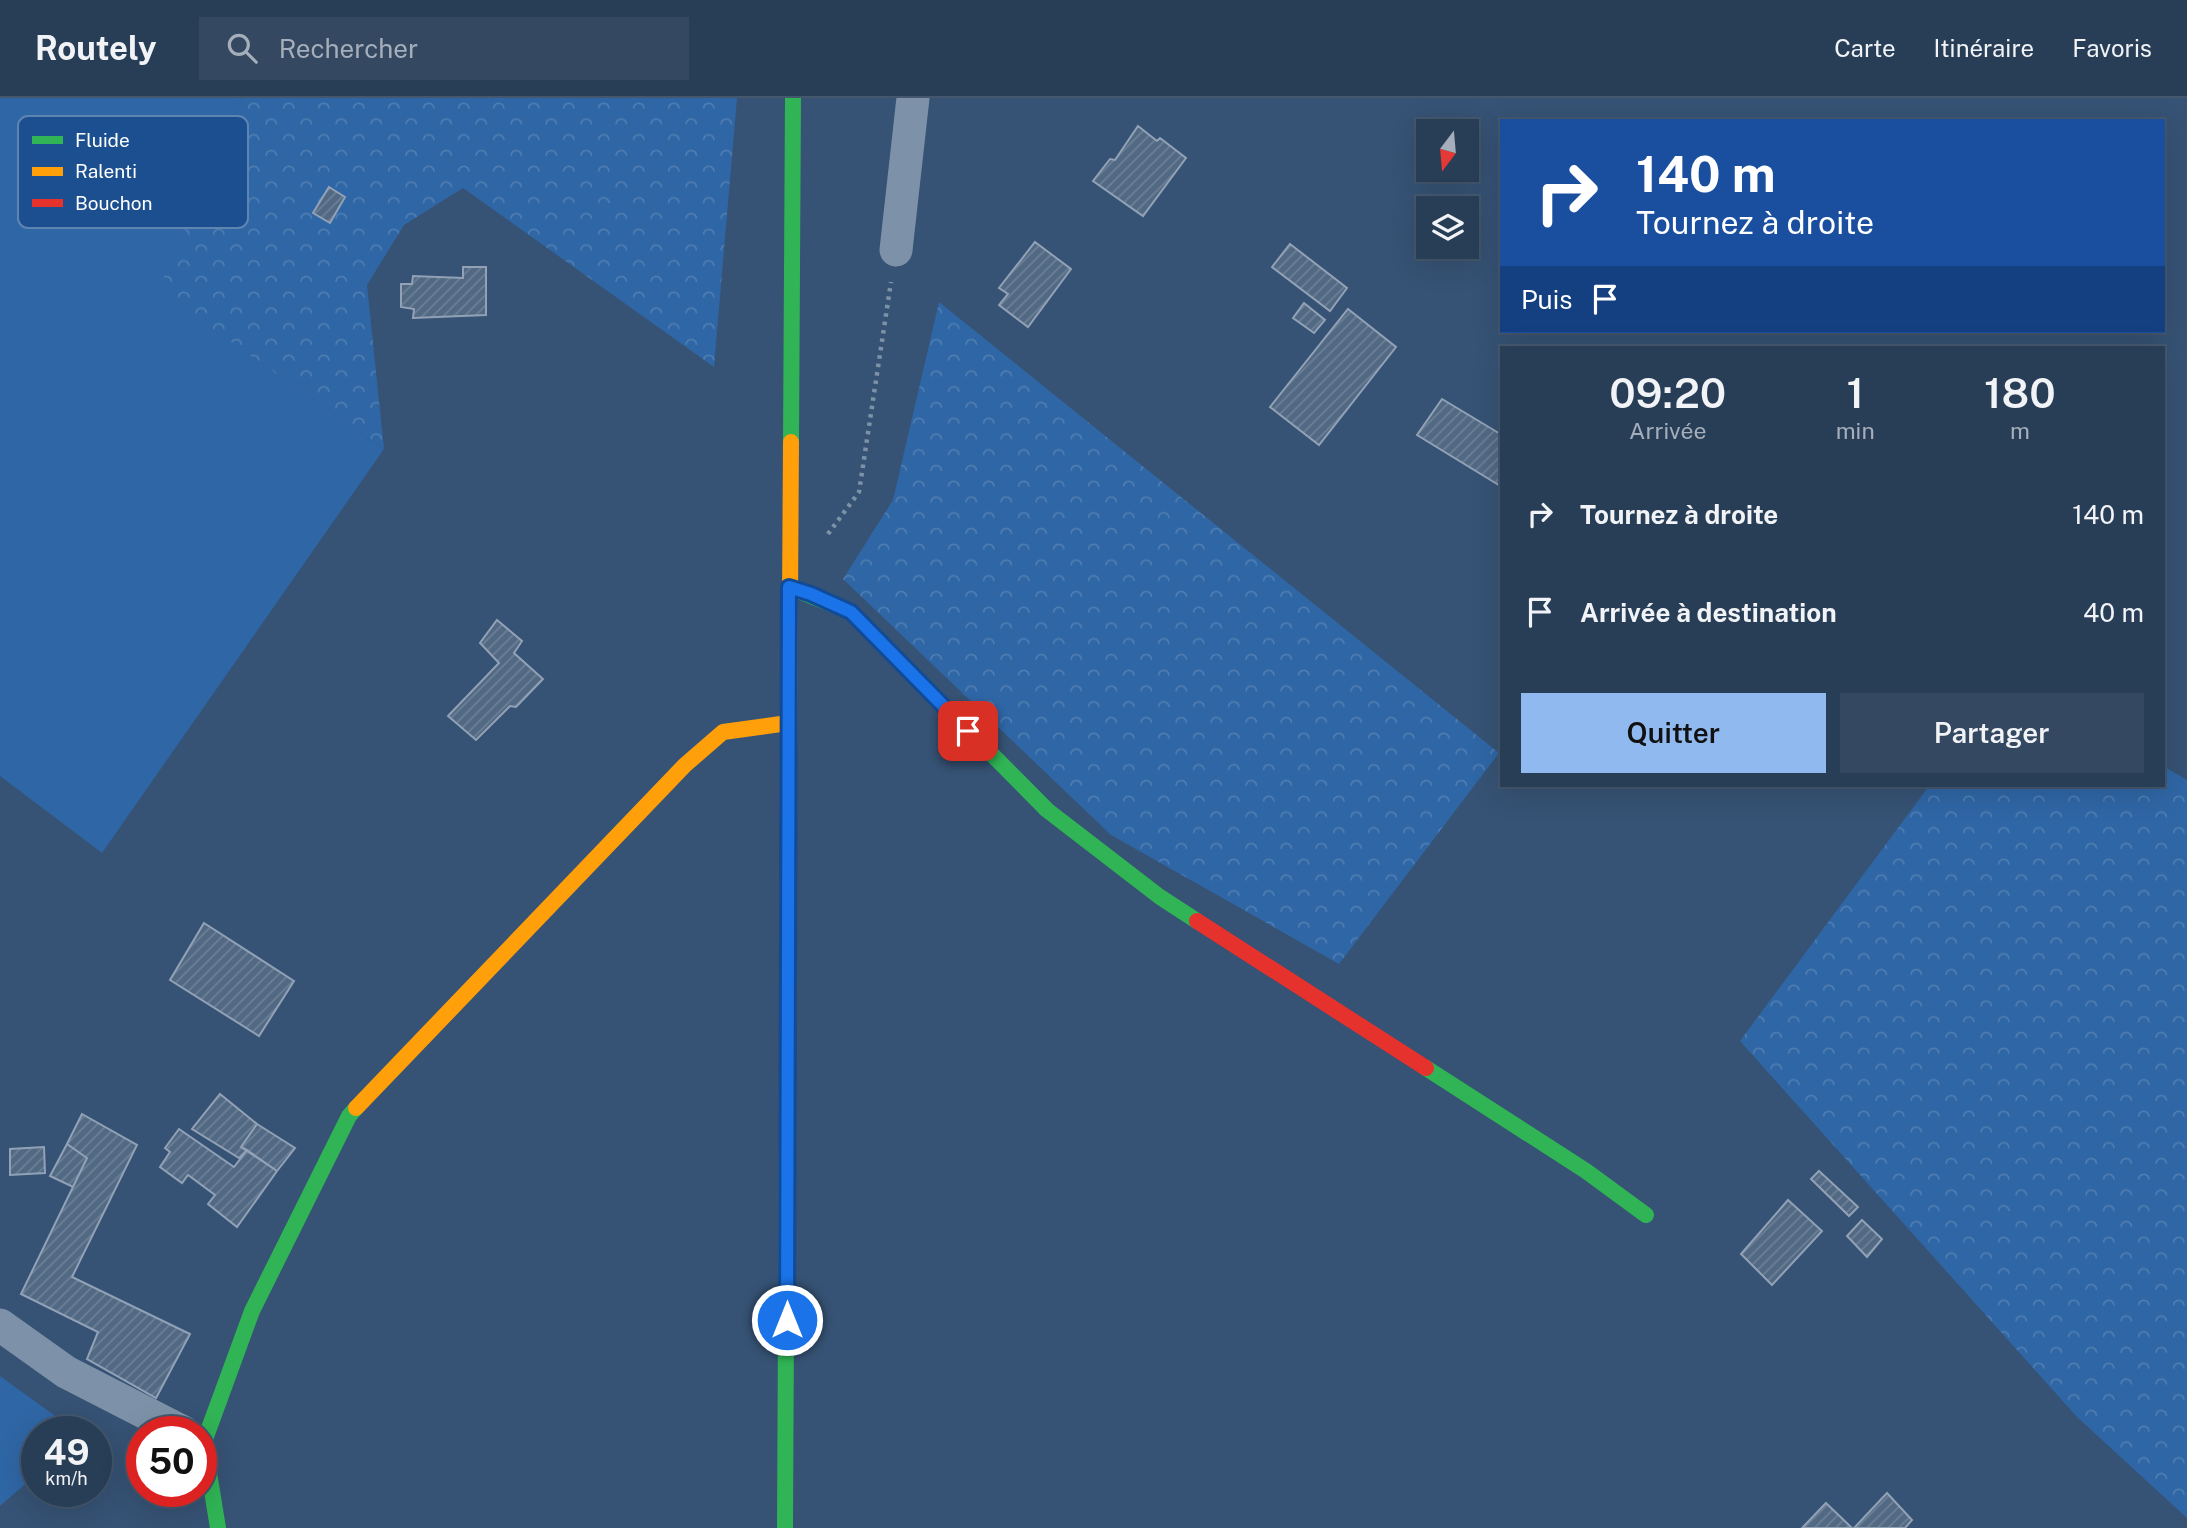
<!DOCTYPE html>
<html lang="fr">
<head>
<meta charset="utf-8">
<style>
	:root { --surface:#283e57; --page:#344961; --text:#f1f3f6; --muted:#a5aeba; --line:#44576d; --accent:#90b9f0 }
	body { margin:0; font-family:"Public Sans",sans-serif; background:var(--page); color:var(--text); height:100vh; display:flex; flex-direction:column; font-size:26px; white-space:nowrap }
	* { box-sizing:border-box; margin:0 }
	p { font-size:23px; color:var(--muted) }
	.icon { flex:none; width:38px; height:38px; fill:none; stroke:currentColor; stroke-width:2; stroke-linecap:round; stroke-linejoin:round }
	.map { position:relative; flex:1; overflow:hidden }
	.drawer { position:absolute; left:1500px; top:248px; width:665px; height:441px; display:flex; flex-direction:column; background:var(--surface); border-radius:0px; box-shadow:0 7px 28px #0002,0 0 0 2px var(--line) }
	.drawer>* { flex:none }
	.guide { position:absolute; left:1500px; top:21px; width:665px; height:214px; border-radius:0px; box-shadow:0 7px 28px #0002,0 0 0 2px var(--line); background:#1a4fa0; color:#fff; overflow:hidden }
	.needle { width:46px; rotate:196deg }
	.buttons { position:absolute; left:1416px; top:21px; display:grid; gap:14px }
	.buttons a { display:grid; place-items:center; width:63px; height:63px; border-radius:0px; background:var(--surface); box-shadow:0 7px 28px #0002,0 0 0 2px var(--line); font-size:35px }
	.speed { position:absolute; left:21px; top:1318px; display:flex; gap:14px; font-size:35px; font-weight:700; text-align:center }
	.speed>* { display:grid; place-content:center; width:91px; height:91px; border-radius:50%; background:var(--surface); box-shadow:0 7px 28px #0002,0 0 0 2px var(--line); line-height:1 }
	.speed small { font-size:18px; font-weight:400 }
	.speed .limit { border:10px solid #d22; background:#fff; color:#111 }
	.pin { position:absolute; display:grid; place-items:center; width:60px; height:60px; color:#fff; margin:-30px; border-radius:14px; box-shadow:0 4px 10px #0006 }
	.me { position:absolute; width:77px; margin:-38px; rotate:0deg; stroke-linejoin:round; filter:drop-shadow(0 0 5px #0008) }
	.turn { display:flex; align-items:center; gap:24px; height:147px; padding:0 21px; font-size:32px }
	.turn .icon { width:91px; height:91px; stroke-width:2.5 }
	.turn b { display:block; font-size:49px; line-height:60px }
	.then { display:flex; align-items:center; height:66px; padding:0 21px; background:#0003; gap:14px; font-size:26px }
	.eta { display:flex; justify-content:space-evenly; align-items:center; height:119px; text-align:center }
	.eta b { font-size:42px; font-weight:600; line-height:49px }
	.cta { display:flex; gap:14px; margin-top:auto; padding:14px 21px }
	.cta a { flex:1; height:80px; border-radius:0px; background:var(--accent); color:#111; font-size:28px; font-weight:600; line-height:80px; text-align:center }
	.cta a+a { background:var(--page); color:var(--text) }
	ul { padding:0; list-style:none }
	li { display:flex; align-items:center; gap:21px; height:98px; padding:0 21px }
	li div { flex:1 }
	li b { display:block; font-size:26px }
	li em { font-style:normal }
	header { display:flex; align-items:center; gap:42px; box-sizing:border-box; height:98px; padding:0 35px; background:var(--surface); border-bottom:2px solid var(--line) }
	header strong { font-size:33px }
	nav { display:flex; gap:38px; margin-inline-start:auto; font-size:24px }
	.search { width:490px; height:63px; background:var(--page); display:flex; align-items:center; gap:18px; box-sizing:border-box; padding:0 24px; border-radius:0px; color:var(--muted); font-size:26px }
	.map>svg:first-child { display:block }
</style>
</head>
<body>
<header>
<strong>Routely</strong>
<div class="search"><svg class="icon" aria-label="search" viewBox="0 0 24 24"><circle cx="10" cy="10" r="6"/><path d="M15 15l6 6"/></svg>Rechercher</div>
<nav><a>Carte</a><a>Itinéraire</a><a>Favoris</a></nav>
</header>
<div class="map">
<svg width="2187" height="1430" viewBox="0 0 2187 1430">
	<defs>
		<pattern id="forest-crowns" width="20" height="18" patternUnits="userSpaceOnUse" patternTransform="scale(1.75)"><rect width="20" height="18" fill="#2f66a5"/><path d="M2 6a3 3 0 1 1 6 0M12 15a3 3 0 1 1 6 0" fill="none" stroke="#4e7db2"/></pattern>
		<pattern id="building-hatch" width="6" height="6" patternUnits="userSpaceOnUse" patternTransform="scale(1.75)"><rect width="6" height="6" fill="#526984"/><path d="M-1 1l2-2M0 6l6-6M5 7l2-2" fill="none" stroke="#6c8096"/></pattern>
	</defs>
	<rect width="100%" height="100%" fill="#365274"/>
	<path fill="#2f66a5" d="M0,0H242L159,193L384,351L102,755L0,678Z
		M0,1278L76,1333L37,1334V1376L0,1408Z"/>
	<path fill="url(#forest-crowns)" d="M242,0H737L714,269L463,90L404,127L367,187L384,351L158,193Z
		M939,204L1499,655L1339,866L1111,737L843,481L893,402Z
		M2163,668L2187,682V1420L2077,1319L1740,943L1929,688H2163Z"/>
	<path fill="url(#building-hatch)" stroke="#92a2b6" stroke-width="2" d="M1138,28L1157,43L1160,40L1186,60L1143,118L1093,83L1110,61L1115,62Z
		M329,89L345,99L330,125L313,115Z
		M1035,144L1071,171L1028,229L999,207L1008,196L999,190Z
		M1290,146L1347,190L1330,213L1272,169Z
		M463,169H486V217L413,220L414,211L401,209V186H412L413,178L463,180Z
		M1304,205L1325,222L1314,235L1293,220Z
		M1348,211L1396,249L1319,347L1270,309Z
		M1442,301L1502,337V389L1417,337Z
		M497,522L522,543L514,555L543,581L516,609L510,608L476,642L448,618L499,565L480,545Z
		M204,825L294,883L259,938L170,882Z
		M220,996L257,1026L241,1049L247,1052L239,1060L192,1031Z
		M82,1016L137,1047L72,1179L190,1236L156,1300L87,1261L98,1234L21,1196L87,1060L67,1046Z
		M257,1026L295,1050L277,1073L241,1049Z
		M179,1031L234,1069L247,1052L277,1073L237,1129L208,1106L215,1097L188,1077L182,1085L160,1069L170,1054L165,1050Z
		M67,1046L87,1060L73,1089L50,1078Z
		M44,1049L45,1075L10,1077V1051Z
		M1819,1073L1858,1109L1849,1118L1811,1081Z
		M1788,1102L1822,1133L1772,1187L1741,1156Z
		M1862,1122L1882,1141L1867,1159L1847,1138Z
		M1887,1395L1912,1422L1905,1430H1854Z
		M1826,1405L1852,1430H1802Z"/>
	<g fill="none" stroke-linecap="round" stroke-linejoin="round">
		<path stroke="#7d92a8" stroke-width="4.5" stroke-dasharray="3.5 5" stroke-linecap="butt" d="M828,436L859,394L891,184"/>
		<path stroke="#7d92a8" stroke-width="33" d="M896,152L913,0
			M0,1227L66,1274L183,1334"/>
		<path stroke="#30b455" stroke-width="16" d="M791,344L793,0
			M789,489L851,514L1047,712L1160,799L1197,823
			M1426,970L1586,1073L1646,1117
			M218,1430L204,1344L252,1213L349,1018L356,1010
			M785,1430L788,819"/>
		<path stroke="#ff9f0a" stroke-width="16" d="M788,819L791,344
			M356,1010L685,667L723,634L788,625"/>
		<path stroke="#e5322d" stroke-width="16" d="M1197,823L1426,970"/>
	</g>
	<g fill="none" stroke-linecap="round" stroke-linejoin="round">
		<g stroke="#114b97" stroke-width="18">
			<path id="route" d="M787,1222L789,489L811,496L851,514L968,633"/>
		</g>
		<use href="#route" stroke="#1a73e8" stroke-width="12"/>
	</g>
	<rect x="18" y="18" width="230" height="112" rx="10" fill="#1b4f8f" stroke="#5f84b1" stroke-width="2"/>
	<rect x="32" y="38" width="31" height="8" fill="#30b455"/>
	<rect x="32" y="69" width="31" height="9" fill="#ff9f0a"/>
	<rect x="32" y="101" width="31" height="8" fill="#e5322d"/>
	<g font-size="19" fill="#fff">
		<text x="75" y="49">Fluide</text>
		<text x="75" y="80">Ralenti</text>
		<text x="75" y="112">Bouchon</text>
	</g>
</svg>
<div class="buttons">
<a><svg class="needle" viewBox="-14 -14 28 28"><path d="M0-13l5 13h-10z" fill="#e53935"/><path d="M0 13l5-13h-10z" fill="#a5aeba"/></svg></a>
<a><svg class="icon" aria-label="layers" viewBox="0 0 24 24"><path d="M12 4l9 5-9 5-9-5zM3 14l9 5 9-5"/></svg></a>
</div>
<div class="speed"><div>49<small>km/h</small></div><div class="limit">50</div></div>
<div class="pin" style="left:968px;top:633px;background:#d93025"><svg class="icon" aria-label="arrive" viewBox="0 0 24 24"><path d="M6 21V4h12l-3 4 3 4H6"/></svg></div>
<svg class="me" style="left:787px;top:1222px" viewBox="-20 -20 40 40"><circle r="17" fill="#1a73e8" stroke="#fff" stroke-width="3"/><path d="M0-11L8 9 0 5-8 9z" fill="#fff"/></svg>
<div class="guide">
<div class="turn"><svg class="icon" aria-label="right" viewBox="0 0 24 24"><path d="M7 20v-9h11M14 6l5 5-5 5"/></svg><div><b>140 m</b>Tournez à droite</div></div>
<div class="then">Puis<svg class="icon" aria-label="arrive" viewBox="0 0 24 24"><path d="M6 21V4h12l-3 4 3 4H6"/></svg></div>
</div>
<section class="drawer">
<div class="eta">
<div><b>09:20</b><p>Arrivée</p></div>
<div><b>1</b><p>min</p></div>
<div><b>180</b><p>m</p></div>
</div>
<ul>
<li><svg class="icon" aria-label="right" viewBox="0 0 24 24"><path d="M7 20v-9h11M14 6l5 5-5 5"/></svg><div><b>Tournez à droite</b></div><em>140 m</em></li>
<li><svg class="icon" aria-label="arrive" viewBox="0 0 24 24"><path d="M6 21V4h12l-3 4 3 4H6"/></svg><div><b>Arrivée à destination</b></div><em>40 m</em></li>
</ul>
<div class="cta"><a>Quitter</a><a>Partager</a></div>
</section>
</div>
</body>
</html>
